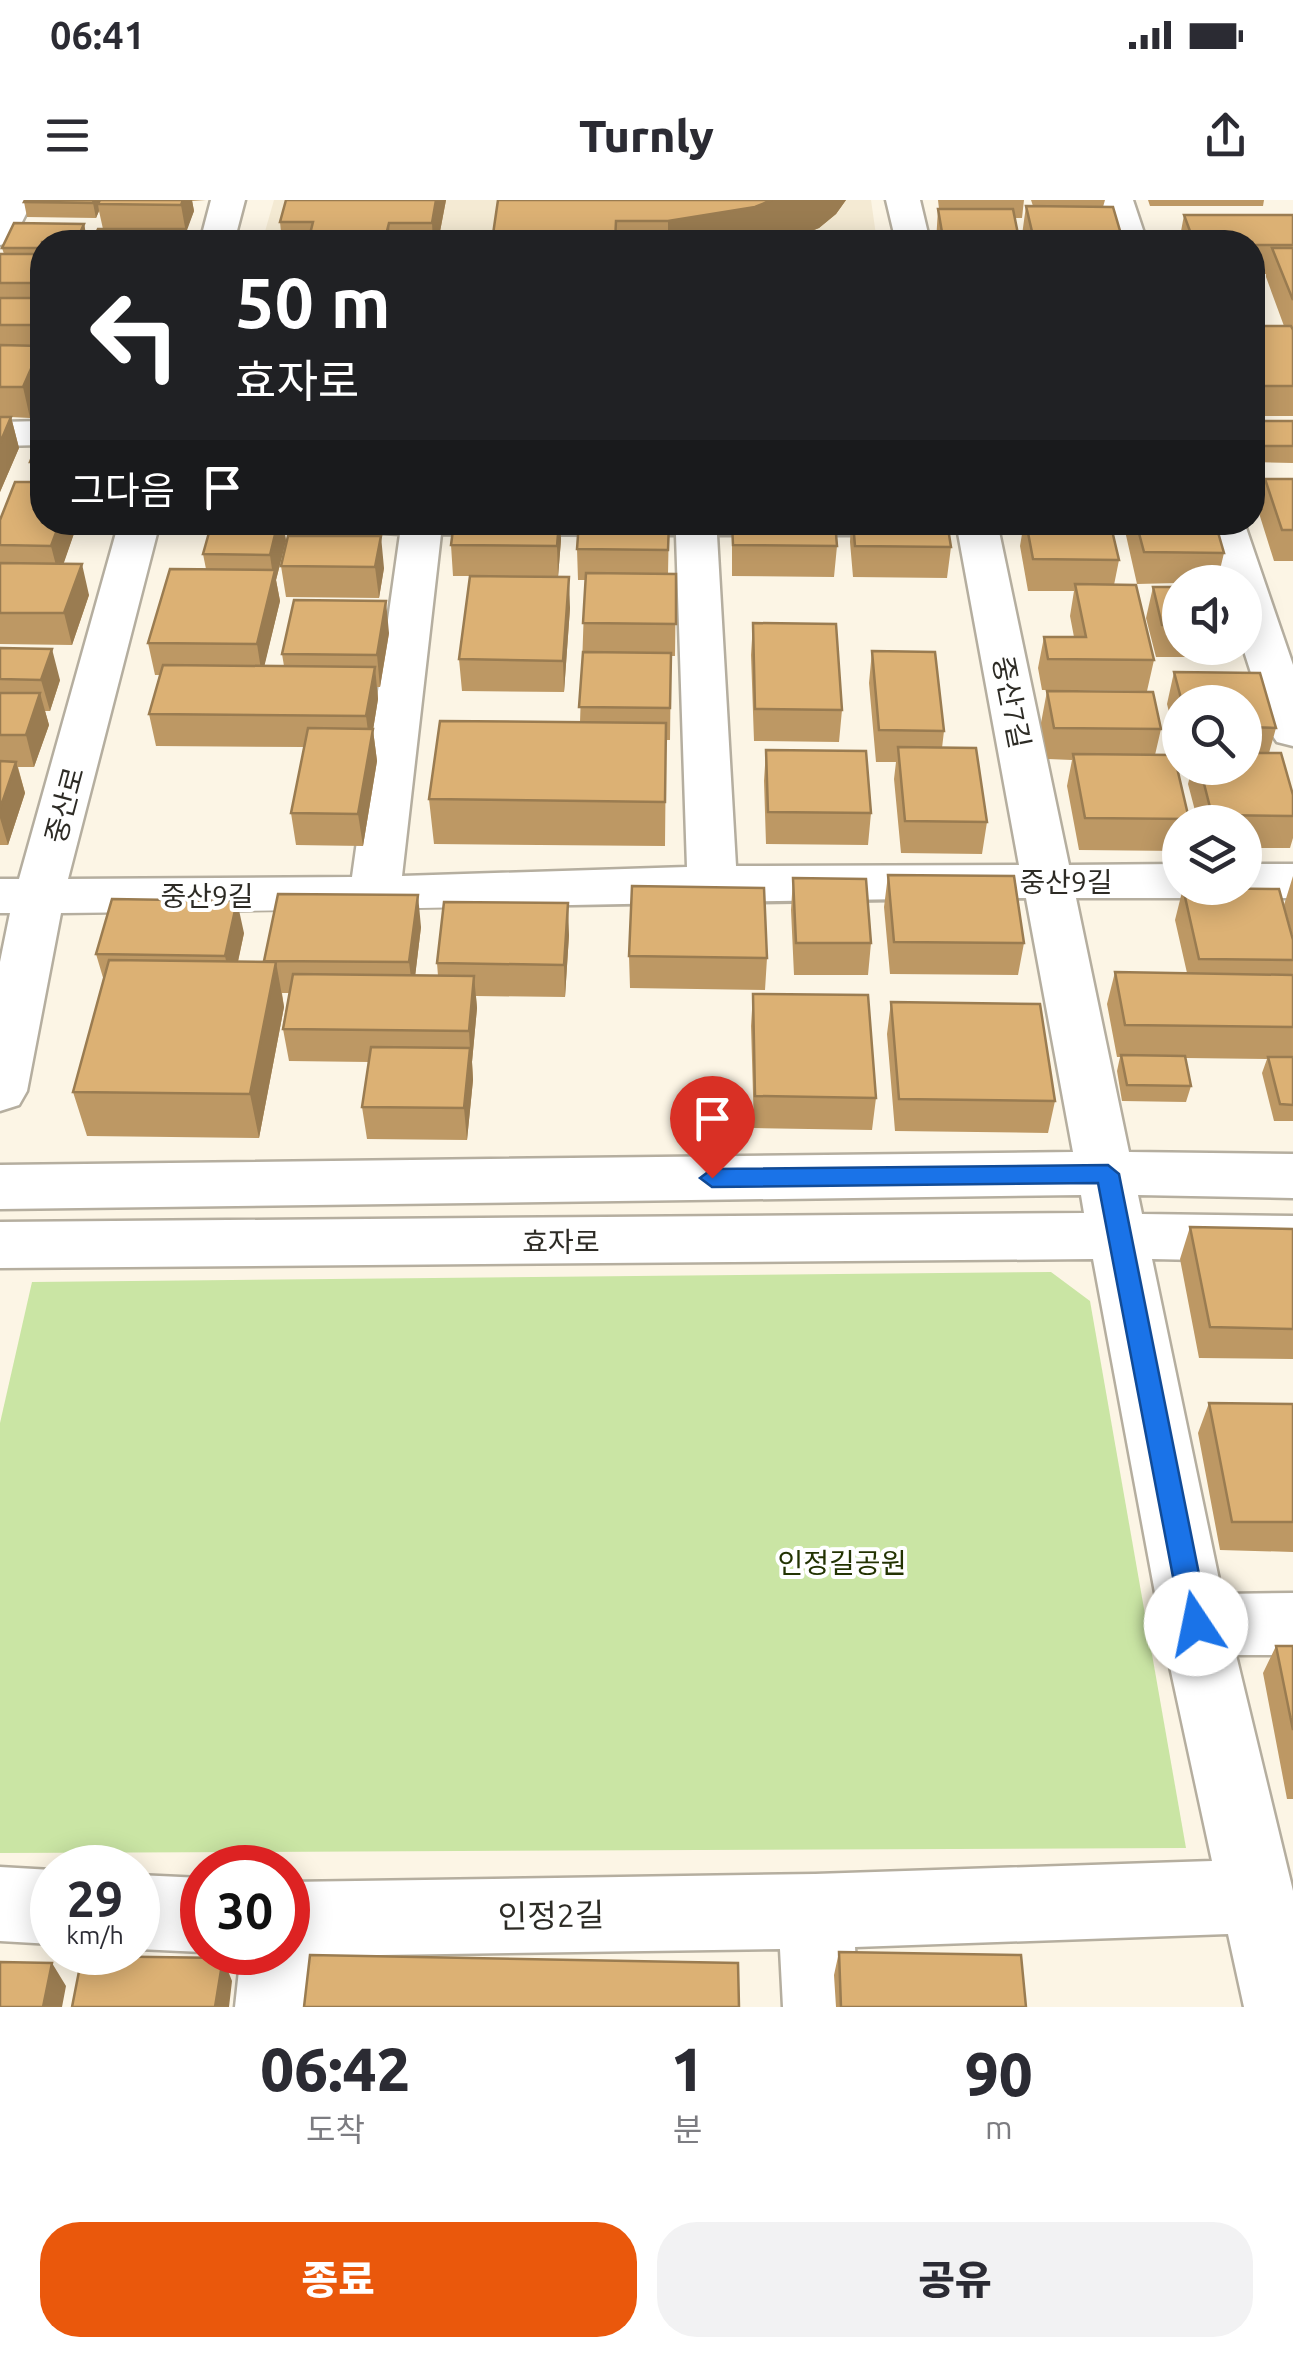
<!DOCTYPE html>
<html lang="ko">
<head>
<meta charset="utf-8">
<style>
	:root { --surface:#fff; --page:#f2f2f3; --text:#2b2b33; --muted:#7c7c81; --accent:#ea580c }
	body { margin:0; font-family:Ubuntu,"Noto Sans KR",sans-serif; background:var(--page); color:var(--text); height:100vh; display:flex; flex-direction:column; font-size:38px; white-space:nowrap }
	* { box-sizing:border-box; margin:0 }
	p { font-size:32px; color:var(--muted) }
	.icon { flex:none; width:55px; height:55px; fill:none; stroke:currentColor; stroke-width:2; stroke-linecap:round; stroke-linejoin:round }
	.map { position:relative; height:1807px; overflow:hidden }
	.details { display:flex; flex-direction:column; background:var(--surface); flex:1 }
	.details>* { flex:none }
	.guide { position:absolute; left:30px; top:30px; width:1235px; height:305px; border-radius:40px; box-shadow:0 5px 25px #0003; background:#202124; color:#fff; overflow:hidden }
	.fabs { position:absolute; left:1162px; top:365px; display:grid; gap:20px }
	.fabs a { display:grid; place-items:center; width:100px; height:100px; border-radius:50%; background:var(--surface); box-shadow:0 5px 25px #0003; font-size:50px }
	.speed { position:absolute; left:30px; top:1645px; display:flex; gap:20px; font-size:50px; font-weight:700; text-align:center }
	.speed>* { display:grid; place-content:center; width:130px; height:130px; border-radius:50%; background:var(--surface); box-shadow:0 5px 25px #0003; line-height:1 }
	.speed small { font-size:25px; font-weight:400 }
	.speed .limit { border:15px solid #d22; background:#fff; color:#111 }
	.pin { position:absolute; display:grid; place-items:center; width:85px; height:85px; color:#fff; margin:-102px -42px; border-radius:50% 50% 50% 0; rotate:-45deg; box-shadow:0 0 10px #0007 }
	.pin .icon { rotate:45deg }
	.me { position:absolute; width:110px; margin:-55px; rotate:349deg; stroke-linejoin:round; filter:drop-shadow(0 0 8px #0008) }
	.turn { display:flex; align-items:center; gap:35px; height:210px; padding:0 40px; font-size:45px }
	.turn .icon { width:130px; height:130px; stroke-width:2.5 }
	.turn b { display:block; font-size:70px; line-height:85px }
	.then { display:flex; align-items:center; height:95px; padding:0 40px; background:#0003; gap:20px; font-size:38px }
	.eta { display:flex; justify-content:space-evenly; align-items:center; height:170px; text-align:center }
	.eta b { font-size:60px; font-weight:800; line-height:70px }
	.cta { display:flex; gap:20px; margin-top:auto; padding:20px 40px }
	.cta a { flex:1; height:115px; border-radius:40px; background:var(--accent); color:#fff; font-size:40px; font-weight:800; line-height:115px; text-align:center }
	.cta a+a { background:var(--page); color:var(--text) }
	.status { display:flex; justify-content:space-between; align-items:center; height:70px; padding:0 50px; background:var(--surface); direction:ltr }
	.status svg { height:28px; fill:currentColor }
	header { display:flex; justify-content:space-between; align-items:center; height:130px; padding:0 40px; background:var(--surface); font-size:45px; font-weight:800 }
	.map>svg:first-child { display:block }
</style>
</head>
<body>
<div class="status"><b>06:41</b><svg viewBox="0 0 49 12"><path d="M0 12V9h3v3zM5 12V6h3v6zM10 12V3h3v9zM15 12V0h3v12zM26 1h20v11H26zM47 4h2v5h-2z"/></svg></div>
<header><svg class="icon" aria-label="menu" viewBox="0 0 24 24"><path d="M4 6h16M4 12h16M4 18h16"/></svg>Turnly<svg class="icon" aria-label="share" viewBox="0 0 24 24"><path d="M12 15V3M7 8l5-5 5 5M5 13v7h14v-7"/></svg></header>
<div class="map">
<svg width="1293" height="1807" viewBox="0 0 1293 1807">
	<rect width="100%" height="100%" fill="#fcf5e5"/>
	<path fill="#f4ead3" d="M274,0H871L877,42H262Z"/>
	<path fill="#cae5a4" d="M1051,1072L1090,1101L1186,1648L0,1653V1223L32,1082Z"/>
	<g fill="none" stroke-linecap="round" stroke-linejoin="round">
		<g stroke="#b5ae9f" stroke-width="5">
			<path id="minor" d="M0,0H33L12,42L0,45Z
				M211,0H245L234,42H200Z
				M886,0H920L930,42H896Z
				M1099,0H1133L1147,42H1113Z
				M42,221V245L0,246V222Z
				M119,322H160L68,679L352,677L400,334L345,331L340,322H948L943,332L928,335H717L736,666L1019,665L956,322H997L1069,665L1180,664V688H1201L1198,693L1180,698H1076L1129,952L1293,954V998L1138,995L1142,1014L1293,1016V1062L1152,1059L1222,1394L1293,1393V1455H1236L1293,1691V1807H1244L1228,1734L855,1747L859,1807H783L780,1749L316,1756L311,1807H235L241,1752H288V1682L815,1674L1212,1661L1161,1425L1093,1059L0,1068V1022L1084,1013L1081,995L0,1009V965L1073,952L1026,698C704,700 383,711 61,713L27,891L19,905L0,911V762L10,713H0V679H19ZM441,334L676,335L687,667L402,676Z
				M1203,322H1244L1293,465V546L1277,542L1270,532L1243,448L1245,382H1222Z
				M1245,664H1293V698H1245L1227,693L1224,688H1245Z
				M0,1667L52,1670V1744L0,1741Z
				M138,1675L202,1678V1752L138,1749Z"/>
		</g>
		<use href="#minor" fill="#fff" fill-rule="evenodd"/>
	</g>
	<path fill="#bd9864" d="M25,0H206L192,1L194,11L185,33L187,42H91L103,29L99,11L96,18L27,17L24,2Z
		M286,0H446L438,42H282L280,22Z
		M498,0H846L836,14L819,28L784,42H492Z
		M938,0H1024L1022,18H1015L1019,42H936L938,9H939Z
		M1031,0H1105L1103,7L1123,42H1024L1022,35L1026,6H1033Z
		M1148,0H1264L1263,6H1150Z
		M1184,15H1293V216H1252V126H1284L1266,77V74H1252V42H1179Z
		M14,23L84,24L87,39L85,42H42V188L30,218L11,217L19,248L0,292V54H4L2,48Z
		M1252,221H1293V263L1252,262Z
		M42,232V322H78L63,364L89,395L72,445L0,444V320L35,282L30,262Z
		M1265,279H1293V361H1274L1258,310Z
		M212,322H283L286,341L276,380L280,401L264,466H284L282,454L389,433L380,487H377L378,499L373,530L377,561L363,646L296,645L291,613L304,547L156,546L149,514L160,475H155L148,443L206,369L203,354Z
		M454,322H560L561,340L558,377L570,408L564,492L462,491L459,459L470,376H453L451,345Z
		M669,322L668,374H676L675,456H671L670,540H666L665,646L434,644L429,599L580,522L585,380H578L577,349Z
		M732,322L837,346L834,377L732,376Z
		M851,322H947L951,347L947,378L853,377L850,342Z
		M1024,322H1110L1119,360L1114,385L1154,460L1147,491L1042,490L1038,468L1044,437H1074L1070,416L1074,391H1028L1020,346Z
		M1123,322H1215L1224,353L1217,382L1137,384Z
		M281,366L384,368L379,398L286,397Z
		M1153,387H1180V448H1237L1235,457H1156L1146,418Z
		M753,423L842,510L839,542L754,541L751,455Z
		M0,448L60,480L50,511H45L49,525L34,567H18L25,593L8,645H0Z
		M872,451L944,531L942,548L987,622L982,654L901,653L894,579L896,562H876L869,483Z
		M1174,472L1260,473L1276,528L1269,553H1281L1293,595V638L1290,648H1245V622H1198L1188,584L1192,568H1245V502H1180V557L1167,504Z
		M1047,491L1161,529L1155,555L1189,619L1188,622H1180V651L1079,650L1067,586L1072,560L1048,559L1041,523Z
		M766,550L871,613L868,645L766,644L764,581Z
		M888,675L1024,743L1018,775L890,774L884,707Z
		M1293,676V737L1284,705Z
		M793,678L871,743L868,775H794L791,710Z
		M1183,688L1293,740V921H1274L1262,873L1267,859L1185,858L1191,886L1186,902L1122,901L1117,871L1120,857H1117L1107,804L1115,772L1187,773L1175,720Z
		M421,727L415,776H438L437,763L569,735L565,797L476,796L477,808L472,862L473,880L467,940L367,939L362,907L369,862L289,861L283,829L289,793H282L284,807L259,938L87,936L73,892L104,781L96,754L244,733L238,762H264Z
		M629,756L767,758L765,790L630,788Z
		M753,794L876,898L872,930L754,928L751,826Z
		M891,802L1055,901L1048,933L895,931L887,834Z
		M1190,1027L1293,1029V1159L1199,1158L1180,1059Z
		M1209,1203L1293,1204V1352L1220,1350L1198,1233Z
		M1276,1446H1293V1599H1287L1263,1473Z
		M839,1752L1026,1807H836L834,1775Z"/>
	<path fill="#9a7c51" d="M94,0H104L98,4L99,11L96,18L93,3Z
		M183,0H192L194,11L186,33L181,5Z
		M436,0H446L438,42H433L432,23Z
		M772,0H846L836,14L819,28L784,42H668V21Z
		M389,23L390,42H387L386,35Z
		M84,24L87,39L85,42H76Z
		M41,146L42,153V188L30,218L23,187Z
		M11,217L19,248L0,292V243Z
		M60,322H78L59,377L51,346Z
		M278,322H283L286,341L276,380L280,401L262,476L257,444L273,376L270,355Z
		M559,322H560L561,340L558,377L557,346Z
		M381,336L384,368L379,398L375,367Z
		M82,364L89,395L72,445L64,413Z
		M569,377L570,408L564,492L563,461Z
		M386,401L389,433L380,487L377,455Z
		M52,449L60,480L50,511L41,480Z
		M375,467L378,499L373,530L377,561L363,646L358,614L370,547L366,516Z
		M40,493L49,525L34,567L26,535Z
		M16,562L25,593L8,645L0,618V609Z
		M418,695L421,727L413,794L409,762Z
		M237,701L244,733L232,788L225,756Z
		M568,703L569,735L565,797L564,765Z
		M276,762L284,807L259,938L250,894Z
		M474,776L477,808L472,862L473,880L467,940L464,908L470,850L469,831Z
		M223,1758L232,1781L229,1807H215Z
		M52,1763L66,1786L62,1807H43Z"/>
	<path fill="#dcb174" stroke="#9a7c51" stroke-width="2.5" d="M25,0H94L93,3L24,2Z
		M100,0H183L181,5L98,4Z
		M286,0H436L432,23H389L386,35L310,34L313,22H280Z
		M498,0H772L755,7L668,21H616L615,42H570L492,41Z
		M1026,6L1113,7L1123,41L1034,40Z
		M938,9H1013L1019,39L943,38Z
		M1184,15H1293V45H1252V42H1194Z
		M14,23L84,24L76,42H42V48H2Z
		M98,29H185L181,40H93Z
		M92,40H183L182,42H91Z
		M1272,48H1293V100Z
		M0,54H42V83H0Z
		M0,98H42V125H0Z
		M1252,126H1291L1293,130V186H1252Z
		M0,145L41,146L23,187H0Z
		M0,217H11L0,243Z
		M1252,221H1293V246H1252Z
		M42,232V262H30Z
		M1265,279H1293V330H1282Z
		M15,282H42V322H60L51,346L0,345V320Z
		M212,322H278L270,355L203,354Z
		M454,322H559L557,346L451,345Z
		M579,322H669L668,350L577,349Z
		M732,322H835L837,346L733,345Z
		M853,322H947L951,347L855,346Z
		M1026,322H1110L1119,360L1033,359Z
		M1136,322H1215L1224,353L1144,352Z
		M288,336H381L375,367L281,366Z
		M0,363L82,364L64,413H0Z
		M170,369L275,370L257,444L148,443Z
		M586,373L676,374V424L583,423Z
		M470,376L569,377L563,461L459,459Z
		M1075,384L1136,385L1154,460L1048,459L1044,437H1086Z
		M1153,387H1180V425H1162Z
		M294,400L386,401L377,455L282,454Z
		M753,423L836,424L842,510L755,509Z
		M0,448L52,449L41,480L0,479Z
		M872,451L935,452L944,531L879,530Z
		M583,452L671,453L670,508L579,507Z
		M163,465L375,467L366,516L149,514Z
		M1174,472L1260,473L1276,528L1245,527V502H1182Z
		M1047,491L1153,492L1161,529L1054,528Z
		M0,493H40L26,535H0Z
		M440,521L666,523L665,602L429,599Z
		M308,528L373,529L358,614L291,613Z
		M898,547L976,548L987,622L905,621Z
		M766,550L866,551L871,613L768,612Z
		M1245,553H1281L1293,595V616L1212,615L1200,568H1245Z
		M1073,554L1174,555L1189,619L1085,618Z
		M0,561L16,562L0,609Z
		M888,675L1014,676L1024,743L894,742Z
		M793,678L866,679L871,743H796Z
		M632,686L764,688L767,758L629,756Z
		M1183,688L1279,689L1293,740V760L1199,759Z
		M278,694L418,695L409,762L264,761Z
		M112,699L237,701L225,756L96,754Z
		M444,702L568,703L564,765L437,763Z
		M109,760L276,762L250,894L73,892Z
		M1115,772L1293,775V827L1125,825Z
		M293,774L474,776L469,831L283,829Z
		M753,794L868,795L876,898L755,896Z
		M891,802L1040,804L1055,901L899,899Z
		M371,847L470,848L464,908L362,907Z
		M1121,855L1185,856L1191,886L1127,885Z
		M1268,857H1293V905L1280,904Z
		M1190,1027L1293,1029V1129L1210,1127Z
		M1209,1203L1293,1204V1322H1232Z
		M1276,1446H1293V1530Z
		M839,1752L1021,1755L1026,1807H841Z
		M310,1755L738,1763L739,1807H304Z
		M82,1756L223,1758L215,1807H72Z
		M0,1762L52,1763L43,1807H0Z"/>
	<path fill="#1a73e8" stroke="#114b97" stroke-width="2.5" d="M1108,965L1119,974L1209,1424L1205,1433L1196,1437L1186,1433L1182,1424L1098,983L712,987L700,978L712,969Z"/>
	<g text-anchor="middle" dominant-baseline="central" stroke-width="8" stroke-linejoin="round" paint-order="stroke">
		<g font-size="28" fill="#2d2b25" stroke="#fff">
			<text transform="translate(1012 502) rotate(79)">중산7길</text>
			<text transform="translate(64 605) rotate(-75)">중산로</text>
			<text x="1066" y="681">중산9길</text>
			<text x="207" y="695">중산9길</text>
			<text x="561" y="1041">효자로</text>
		</g>
		<g font-size="28" fill="#233302" stroke="#fff">
			<text x="842" y="1362">인정길공원</text>
		</g>
		<g font-size="32" fill="#2d2b25" stroke="#fff">
			<text transform="translate(551 1715) rotate(-1)">인정2길</text>
		</g>
	</g>
</svg>
<div class="fabs">
<a><svg class="icon" aria-label="sound" viewBox="0 0 24 24"><path d="M4 9h4l5-4v14l-5-4H4zM17 9q2 3 0 6"/></svg></a>
<a><svg class="icon" aria-label="search" viewBox="0 0 24 24"><circle cx="10" cy="10" r="6"/><path d="M15 15l6 6"/></svg></a>
<a><svg class="icon" aria-label="layers" viewBox="0 0 24 24"><path d="M12 4l9 5-9 5-9-5zM3 14l9 5 9-5"/></svg></a>
</div>
<div class="speed"><div>29<small>km/h</small></div><div class="limit">30</div></div>
<div class="pin" style="left:712px;top:978px;background:#d93025"><svg class="icon" aria-label="arrive" viewBox="0 0 24 24"><path d="M6 21V4h12l-3 4 3 4H6"/></svg></div>
<svg class="me" style="left:1196px;top:1424px" viewBox="-20 -20 40 40"><circle r="19" fill="#fff"/><path d="M0-13L10 11 0 6-10 11z" fill="#1a73e8"/></svg>
<div class="guide">
<div class="turn"><svg class="icon" aria-label="left" viewBox="0 0 24 24"><path d="M17 20v-9H6M10 6l-5 5 5 5"/></svg><div><b>50 m</b>효자로</div></div>
<div class="then">그다음<svg class="icon" aria-label="arrive" viewBox="0 0 24 24"><path d="M6 21V4h12l-3 4 3 4H6"/></svg></div>
</div>
</div>
<section class="details">
<div class="eta">
<div><b>06:42</b><p>도착</p></div>
<div><b>1</b><p>분</p></div>
<div><b>90</b><p>m</p></div>
</div>
<div class="cta"><a>종료</a><a>공유</a></div>
</section>
</body>
</html>
